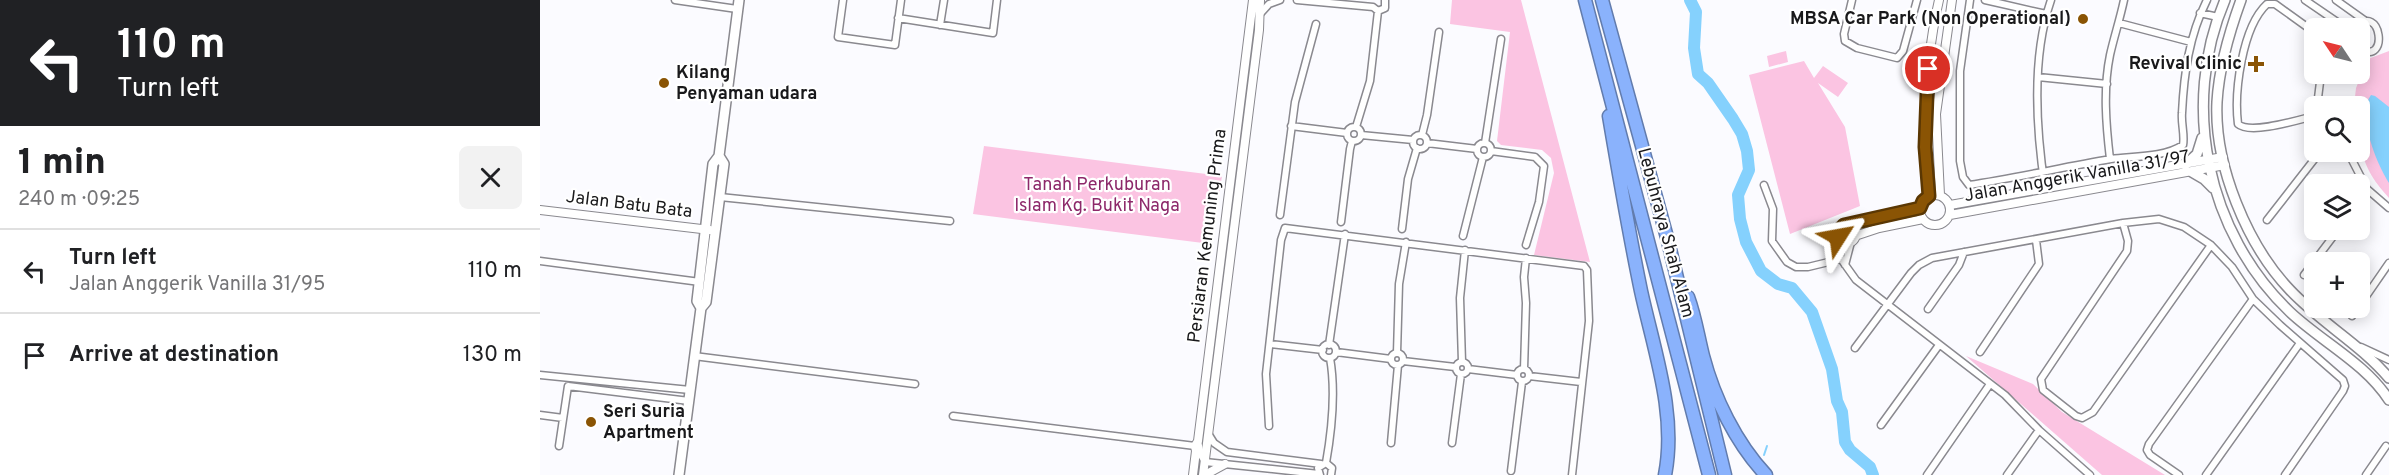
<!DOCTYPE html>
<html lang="en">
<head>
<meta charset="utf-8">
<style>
	:root { --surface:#fff; --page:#f2f2f2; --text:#202124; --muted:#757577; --line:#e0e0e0 }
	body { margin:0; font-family:Overpass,sans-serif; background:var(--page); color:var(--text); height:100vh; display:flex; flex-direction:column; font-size:22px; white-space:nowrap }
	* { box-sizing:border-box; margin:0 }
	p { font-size:20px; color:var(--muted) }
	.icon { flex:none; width:33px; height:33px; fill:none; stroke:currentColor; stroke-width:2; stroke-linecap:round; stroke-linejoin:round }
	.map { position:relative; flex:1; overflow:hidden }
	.sheet { display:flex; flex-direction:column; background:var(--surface); width:540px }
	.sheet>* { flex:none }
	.hud { background:#202124; color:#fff; overflow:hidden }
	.needle { width:39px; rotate:305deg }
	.buttons { position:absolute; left:1764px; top:18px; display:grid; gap:12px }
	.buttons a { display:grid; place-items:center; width:66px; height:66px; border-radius:9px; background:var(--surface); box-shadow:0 3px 15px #0003; font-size:30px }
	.pin { position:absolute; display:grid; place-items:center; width:51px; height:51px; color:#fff; margin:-26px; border:3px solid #fff; border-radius:50%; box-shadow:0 2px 6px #0007 }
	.me { position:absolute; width:66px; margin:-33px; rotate:56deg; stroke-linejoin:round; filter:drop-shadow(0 0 4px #0008) }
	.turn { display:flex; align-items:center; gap:21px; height:126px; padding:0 18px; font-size:27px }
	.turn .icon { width:78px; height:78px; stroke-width:2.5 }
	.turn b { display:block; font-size:42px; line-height:51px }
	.round { display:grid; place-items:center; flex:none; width:63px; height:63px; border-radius:9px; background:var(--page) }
	.headline { display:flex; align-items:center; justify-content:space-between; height:102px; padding:0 18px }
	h1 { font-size:36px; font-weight:800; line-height:45px }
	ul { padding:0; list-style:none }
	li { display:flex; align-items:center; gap:18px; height:84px; padding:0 18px; border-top:2px solid var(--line) }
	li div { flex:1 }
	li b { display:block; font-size:22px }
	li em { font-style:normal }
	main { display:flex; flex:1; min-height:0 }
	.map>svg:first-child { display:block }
</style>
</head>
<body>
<main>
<section class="sheet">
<div class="hud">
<div class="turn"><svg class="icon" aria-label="left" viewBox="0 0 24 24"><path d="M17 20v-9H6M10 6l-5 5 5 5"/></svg><div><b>110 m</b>Turn left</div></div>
</div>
<div class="headline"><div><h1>1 min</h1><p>240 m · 09:25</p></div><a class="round"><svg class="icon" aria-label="close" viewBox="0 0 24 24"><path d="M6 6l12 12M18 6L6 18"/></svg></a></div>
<ul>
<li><svg class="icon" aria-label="left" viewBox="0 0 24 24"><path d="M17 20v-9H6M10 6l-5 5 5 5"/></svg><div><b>Turn left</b><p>Jalan Anggerik Vanilla 31/95</p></div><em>110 m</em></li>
<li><svg class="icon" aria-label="arrive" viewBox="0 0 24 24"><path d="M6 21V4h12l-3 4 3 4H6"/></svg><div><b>Arrive at destination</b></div><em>130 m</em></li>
</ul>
</section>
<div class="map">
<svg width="1849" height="475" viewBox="0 0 1849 475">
	<rect width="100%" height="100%" fill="#fbfbff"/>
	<path fill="#fbc4e2" d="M912,0H981L1050,262L994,255L1014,173L1011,158L1002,150L961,145L957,141L970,32L910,24Z
		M1246,51L1248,62L1229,67L1227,56Z
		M1849,51V198C1819,165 1820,149 1820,106H1814L1816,88L1828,59Z
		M1264,61L1274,78L1283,66L1308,83L1298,97L1278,83L1305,127L1320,206L1250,234L1209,75Z
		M444,146L682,176L671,244L433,214Z
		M1426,356L1493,384L1522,412L1625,475H1562Z"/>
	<path fill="#85d1fd" d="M1831,95L1835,96L1849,107V183C1837,165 1816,114 1831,95Z"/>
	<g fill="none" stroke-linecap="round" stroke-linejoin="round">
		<path stroke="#85d1fd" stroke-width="2" d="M1224,455L1227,446"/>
		<path stroke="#85d1fd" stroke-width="12" d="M1150,0L1156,12L1154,48L1158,74L1168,83L1193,119L1202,134L1207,151L1209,170L1198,195L1200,219L1206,242L1221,271L1238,284L1252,288L1272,312L1292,369L1297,401L1302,412L1305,442L1310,450L1330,467L1333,475"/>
		<g stroke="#8a898f" stroke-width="9">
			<path id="minor" d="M135,0L197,9
				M303,0L298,37L355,45L361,0
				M757,0L833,7L838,11L845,8V0
				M1312,0L1304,34L1305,41L1317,48L1357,58L1363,51L1377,0
				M1430,0L1420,71V161L1423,177L1429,185C1477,178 1523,167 1571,159C1593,156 1623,158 1643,145C1645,135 1641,124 1642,113C1644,73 1649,36 1667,0
				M1445,0L1506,14
				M1765,0L1806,28
				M1796,0L1824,20
				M1660,13L1678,17
				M719,15L729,4L740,0
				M358,18L453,33L457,0
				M1579,23L1651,42
				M400,25L404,0
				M1815,28C1842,0 1849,68 1820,48
				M1774,32L1735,4H1727C1702,27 1694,92 1698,124C1710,135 1758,120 1774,116
				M1498,77L1567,84
				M1777,106L1781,74
				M751,126L807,133
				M816,127L830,81L838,11
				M807 134a7 7 0 1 1 14 0a7 7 0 1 1-14 0Z
				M821,135L873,140
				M882,135L887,115L899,32
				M873 142a7 7 0 1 1 14 0a7 7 0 1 1-14 0Z
				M937 150a7 7 0 1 1 14 0a7 7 0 1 1-14 0Z
				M887,143L937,149
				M945,143L961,39
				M951,151L995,157L1004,166L999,202L986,245
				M1804,152L1811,158L1827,189L1849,208
				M1570,159C1566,125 1563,89 1570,55C1574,37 1580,19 1584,0
				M1224,185L1233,209L1232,241L1247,262L1256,267H1268L1301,259
				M1505,188C1496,129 1491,58 1511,0
				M180,197L410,221
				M1820,200L1827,189
				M740,215L755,102L776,24
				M1727,220L1780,152
				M801,222L810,149L812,141
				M1583,223L1588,241L1587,251L1501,379L1503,390L1536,416L1542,418L1553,412L1671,245
				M862,229L868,179L877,148
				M923,236L943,157
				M1298,237L1301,259L1316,280L1465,395L1499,430L1550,475
				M0,261L160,282
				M1305,265L1311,242
				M1764,275L1798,230
				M1820,305L1849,263
				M1388,309L1419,265L1424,252
				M1812,316L1818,308
				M730,344L783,350
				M782 351a7 7 0 1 1 14 0a7 7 0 1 1-14 0Z
				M789,345L805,234
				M1821,347L1849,360
				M1315,348L1371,273L1379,265L1392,258L1583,223L1619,219L1644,227L1671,245L1692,267L1713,299L1740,325L1803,380L1805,386L1803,391L1745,475
				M796,352L851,359
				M1440,352L1499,264L1496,240
				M851 359a6 6 0 1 1 12 0a6 6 0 1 1-12 0Z
				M857,353L859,284L866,242
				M154,356L375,384
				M863,361L915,367
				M916 368a6 6 0 1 1 12 0a6 6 0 1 1-12 0Z
				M922,362L920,298L925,250
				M977 375a6 6 0 1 1 12 0a6 6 0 1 1-12 0Z
				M928,369L977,375
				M984,369L986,303L984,277L986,258
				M0,375L150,390
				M989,376L1041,382
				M0,415L23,418
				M413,416L655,446
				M1341,425L1399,345
				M729,426L726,374L741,240L745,228L1044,266L1047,270L1049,321L1032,475
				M669,435L674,443L687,452L781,464
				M658,441L661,455L665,462L779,474
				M851,443L858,365
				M912,443L921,374
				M19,446L28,386L149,401
				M786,463C792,429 796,392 790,358
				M971,471L982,382
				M780,475L778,468L786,463L792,468L791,475
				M1387,475L1450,384
				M1467,475L1499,430
				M1639,475L1610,455L1607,450L1609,444L1713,299
				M1666,475L1760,343
				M1826,475L1846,446"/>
		</g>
		<g stroke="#8a898f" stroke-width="10">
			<path id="tertiary" d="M1380 210a15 15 0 1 1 30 0a15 15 0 1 1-30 0Z
				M1400,195L1396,114L1412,0
				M1389,196C1383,129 1384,65 1399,0
				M1410,205L1683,157
				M0,210L170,230
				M1410,215L1685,165
				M1307,225L1380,208
				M1298 234a9 9 0 1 1 18 0a9 9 0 1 1-18 0Z
				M1315,236L1339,228L1383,219
				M653,475L656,451L655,446L658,441L713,0
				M663,475L719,30L720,0
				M665,475L685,464"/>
		</g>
		<g stroke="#8a898f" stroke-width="12">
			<path id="secondary" d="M1685,0C1640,105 1667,233 1750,312C1782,342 1825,363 1849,400
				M1701,0C1689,33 1679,67 1677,102C1674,165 1707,245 1750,290C1781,323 1820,344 1849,378
				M1645,165L1657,154L1662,138
				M1652,172L1664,179L1673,188
				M161,308L166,302L184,164L179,156
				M139,475L161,308L157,301L173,164L179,156L199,0"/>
		</g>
		<g stroke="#627cad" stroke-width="15">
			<path id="motorway" d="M1045,0L1169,475
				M1062,0L1128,241L1185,475
				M1069,116C1079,175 1089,233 1101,291C1114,351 1137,414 1125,475
				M1148,297C1155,316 1158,336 1163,356C1174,398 1196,443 1226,475"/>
		</g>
		<use href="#minor" stroke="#fff" stroke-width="6"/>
		<use href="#tertiary" stroke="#fff" stroke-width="8"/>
		<use href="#secondary" stroke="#fff" stroke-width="9"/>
		<use href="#motorway" stroke="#8ab2fc" stroke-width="12"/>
	</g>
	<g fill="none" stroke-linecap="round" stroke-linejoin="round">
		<g stroke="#5a3703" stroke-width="15">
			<path id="route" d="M1298,237L1300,229L1304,225L1380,208L1383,201L1389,196L1385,147L1388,69"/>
		</g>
		<use href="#route" stroke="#8a5404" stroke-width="10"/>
	</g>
	<g fill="#8a5404" stroke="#fff" stroke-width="2">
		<circle cx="1543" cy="19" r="6"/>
		<path d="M1713 55h6v6h6v6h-6v6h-6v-6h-6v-6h6z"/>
		<circle cx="124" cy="83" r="6"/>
		<circle cx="51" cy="422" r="6"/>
	</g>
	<g text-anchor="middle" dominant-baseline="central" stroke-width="4.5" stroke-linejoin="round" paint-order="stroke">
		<g font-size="18" font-weight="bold" fill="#19191b" stroke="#fff" text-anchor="end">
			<text x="1531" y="19">MBSA Car Park (Non Operational)</text>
			<text x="1702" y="64">Revival Clinic</text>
			<text x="136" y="73" text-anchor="start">Kilang<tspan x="136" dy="21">Penyaman udara</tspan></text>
			<text x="63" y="412" text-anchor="start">Seri Suria<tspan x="63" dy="21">Apartment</tspan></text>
		</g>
		<g font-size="18" fill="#19191b" stroke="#fff">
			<text transform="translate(1537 177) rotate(-10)">Jalan Anggerik Vanilla 31/97</text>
			<text transform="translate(89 205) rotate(7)">Jalan Batu Bata</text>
			<text transform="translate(1125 233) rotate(75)">Lebuhraya Shah Alam</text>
			<text transform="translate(668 236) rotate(-83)">Persiaran Kemuning Prima</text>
		</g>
		<g font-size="18" fill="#8d286a" stroke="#fff">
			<text x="557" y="185">Tanah Perkuburan<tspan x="557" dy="21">Islam Kg. Bukit Naga</tspan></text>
		</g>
	</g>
</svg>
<div class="buttons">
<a><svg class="needle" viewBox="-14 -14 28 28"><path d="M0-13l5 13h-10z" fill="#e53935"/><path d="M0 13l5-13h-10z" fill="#757577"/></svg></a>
<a><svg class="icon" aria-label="search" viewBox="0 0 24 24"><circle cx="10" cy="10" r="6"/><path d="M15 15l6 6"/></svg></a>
<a><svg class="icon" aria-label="layers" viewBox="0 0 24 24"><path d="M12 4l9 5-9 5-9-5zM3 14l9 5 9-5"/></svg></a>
<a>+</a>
</div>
<div class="pin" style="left:1388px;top:69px;background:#d93025"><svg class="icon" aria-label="arrive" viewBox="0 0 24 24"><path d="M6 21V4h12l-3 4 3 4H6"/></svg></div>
<svg class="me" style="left:1298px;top:237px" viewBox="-20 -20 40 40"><path d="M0-17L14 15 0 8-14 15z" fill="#8a5404" stroke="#fff" stroke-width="4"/></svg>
</div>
</main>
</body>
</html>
